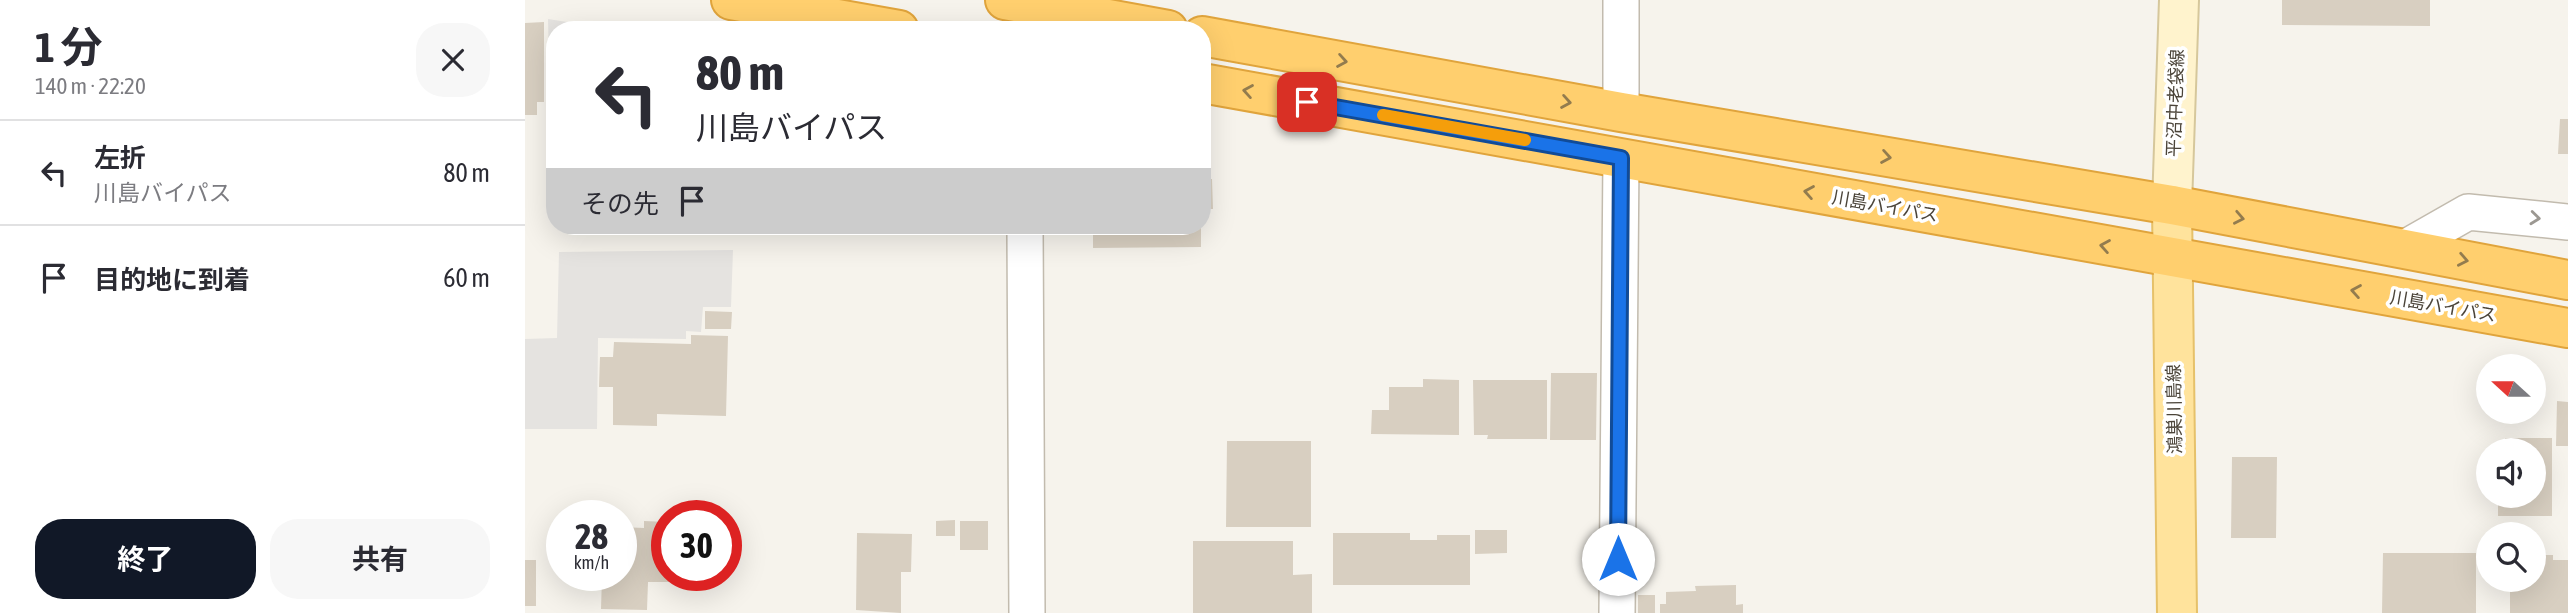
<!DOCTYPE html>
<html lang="ja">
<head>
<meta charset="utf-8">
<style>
	:root { --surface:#fff; --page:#f7f7f7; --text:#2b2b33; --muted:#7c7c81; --line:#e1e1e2; --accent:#111827 }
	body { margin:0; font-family:"Asap Condensed","Noto Sans JP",sans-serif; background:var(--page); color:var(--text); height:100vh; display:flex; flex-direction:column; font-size:26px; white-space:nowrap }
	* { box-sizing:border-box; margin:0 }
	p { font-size:23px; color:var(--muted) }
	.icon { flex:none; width:38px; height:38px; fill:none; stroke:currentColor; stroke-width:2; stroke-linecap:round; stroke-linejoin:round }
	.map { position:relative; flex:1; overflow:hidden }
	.sheet { display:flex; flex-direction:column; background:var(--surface); width:525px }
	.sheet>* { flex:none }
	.top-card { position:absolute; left:21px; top:21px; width:665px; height:214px; border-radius:28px; box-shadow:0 7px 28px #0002; background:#fff; color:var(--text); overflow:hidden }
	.needle { width:46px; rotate:291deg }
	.buttons { position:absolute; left:1951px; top:354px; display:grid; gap:14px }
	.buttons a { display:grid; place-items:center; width:70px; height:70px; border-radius:50%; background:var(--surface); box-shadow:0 7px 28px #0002; font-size:35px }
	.speed { position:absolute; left:21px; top:500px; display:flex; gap:14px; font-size:35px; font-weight:700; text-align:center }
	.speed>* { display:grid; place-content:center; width:91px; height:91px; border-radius:50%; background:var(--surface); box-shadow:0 7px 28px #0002; line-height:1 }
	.speed small { font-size:18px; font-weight:400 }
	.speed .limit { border:10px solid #d22; background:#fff; color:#111 }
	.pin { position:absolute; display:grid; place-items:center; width:60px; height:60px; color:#fff; margin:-30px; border-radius:14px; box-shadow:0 4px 10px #0006 }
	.me { position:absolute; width:77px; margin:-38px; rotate:0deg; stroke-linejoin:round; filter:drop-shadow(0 0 5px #0008) }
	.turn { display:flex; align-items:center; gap:24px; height:147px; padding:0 35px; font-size:32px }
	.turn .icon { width:91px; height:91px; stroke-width:2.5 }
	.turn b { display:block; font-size:49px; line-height:60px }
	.then { display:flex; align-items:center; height:66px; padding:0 35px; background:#0003; gap:14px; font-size:26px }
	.round { display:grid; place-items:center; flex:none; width:74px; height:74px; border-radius:28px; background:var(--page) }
	.head { display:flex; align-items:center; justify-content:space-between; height:119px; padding:0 35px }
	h1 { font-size:42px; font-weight:700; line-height:52px }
	.button { display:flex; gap:14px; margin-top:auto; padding:14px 35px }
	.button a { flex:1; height:80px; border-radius:28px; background:var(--accent); color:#fff; font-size:28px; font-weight:700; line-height:80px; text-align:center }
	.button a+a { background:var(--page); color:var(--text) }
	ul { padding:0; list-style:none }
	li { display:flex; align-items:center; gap:21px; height:105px; padding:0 35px; border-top:2px solid var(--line) }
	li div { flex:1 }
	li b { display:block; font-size:26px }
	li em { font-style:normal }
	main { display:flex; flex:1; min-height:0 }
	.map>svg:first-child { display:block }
</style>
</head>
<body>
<main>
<section class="sheet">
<div class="head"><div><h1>1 分</h1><p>140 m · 22:20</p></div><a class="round"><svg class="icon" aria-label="close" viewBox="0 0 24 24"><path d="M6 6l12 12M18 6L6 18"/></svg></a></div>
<ul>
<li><svg class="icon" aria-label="left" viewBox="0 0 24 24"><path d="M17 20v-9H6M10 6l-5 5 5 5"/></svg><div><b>左折</b><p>川島バイパス</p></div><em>80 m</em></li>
<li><svg class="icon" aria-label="arrive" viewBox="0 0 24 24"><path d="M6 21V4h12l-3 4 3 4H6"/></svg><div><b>目的地に到着</b></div><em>60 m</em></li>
</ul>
<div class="button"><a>終了</a><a>共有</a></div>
</section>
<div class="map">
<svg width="2043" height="613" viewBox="0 0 2043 613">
	<rect width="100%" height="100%" fill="#f6f3ec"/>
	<path fill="#e5e3e0" d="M23,19L93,30H30V141H26Z
		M228,226H319V234L228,233Z
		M208,250L206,307H178L176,332L161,331V339L73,338L72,429H0V339L32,338L34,252Z"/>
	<path fill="#d8cfc1" d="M1757,0H1905V26L1757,25Z
		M19,22V102H12V115H0V23Z
		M2035,119H2043V154H2033Z
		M677,179H687L688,209H677Z
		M568,226H676V247L568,248Z
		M180,311L207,312L206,329H180Z
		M166,335L203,336L201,416L132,414V426L88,425V387H74L75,357H88L89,342L166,344Z
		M1026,373H1072L1071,440H1025Z
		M898,379L934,380V435L846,434L847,410H864V387H898Z
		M948,380H1022V439H962L963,435H949Z
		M2032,401L2043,402V446H2031Z
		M1980,438H2027V516H1973V495H2009V450H1980Z
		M702,441H786V527H701Z
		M1707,457H1752L1751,538H1706Z
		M430,520V536H411V521Z
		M119,521L142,522V576H145L144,582H123L122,610L76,609L77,577L96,576V527L119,528Z
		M435,521H463V550H435Z
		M950,530H982V553L950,554Z
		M332,533L387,534L386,572H376V613L331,610Z
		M808,533H885V540H912V535H945V585H808Z
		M668,541H768V575L787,574V613H668Z
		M1858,553H1951V613H1857Z
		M2009,555H2028V560H2043V613H1985V579H2009Z
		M0,560H11V606H0Z
		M1211,585V605L1218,604V613H1135V604H1141V592L1171,591L1170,586Z
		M1113,595H1130V613H1113Z"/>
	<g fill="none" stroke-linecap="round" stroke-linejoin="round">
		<g stroke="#c2bbae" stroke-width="38">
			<path id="street" d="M1096,112V0
				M500,226L502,613
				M1878,249L1943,212L2043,222
				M1092,613L1096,158"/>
		</g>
		<g stroke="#d6c79b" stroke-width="42">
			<path id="secondary" d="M1647,205L1654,0"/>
		</g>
		<g stroke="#e6c16a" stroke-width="42">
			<path id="primary" d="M1647,205L1652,613"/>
		</g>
		<g stroke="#e0a43c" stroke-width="42">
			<path id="highway" d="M206,0L374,30
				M480,0L643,30
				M677,36L1096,112L1647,205L2043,280
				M677,83L2043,328"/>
		</g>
		<use href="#street" stroke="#fff" stroke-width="35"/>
		<use href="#secondary" stroke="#fff3cd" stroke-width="38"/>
		<use href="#primary" stroke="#ffe39c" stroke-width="38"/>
		<use href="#highway" stroke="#ffcf6e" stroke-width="38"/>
	</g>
	<defs><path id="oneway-chevron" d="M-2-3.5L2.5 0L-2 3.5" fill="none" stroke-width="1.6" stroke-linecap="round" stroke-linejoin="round" transform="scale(1.75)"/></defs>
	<g stroke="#937c4e">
		<use href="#oneway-chevron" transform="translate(817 61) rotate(10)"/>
		<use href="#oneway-chevron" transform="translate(723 91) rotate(-170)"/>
		<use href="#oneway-chevron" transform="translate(1041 102) rotate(10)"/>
		<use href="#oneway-chevron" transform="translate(1361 157) rotate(10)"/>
		<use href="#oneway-chevron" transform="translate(1284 192) rotate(-170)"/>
		<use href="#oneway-chevron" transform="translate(1714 218) rotate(11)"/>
		<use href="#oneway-chevron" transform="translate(1580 246) rotate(-170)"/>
		<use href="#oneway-chevron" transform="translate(1938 260) rotate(11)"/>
		<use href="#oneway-chevron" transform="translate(1831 291) rotate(-170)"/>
	</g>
	<use stroke="#9c9892" href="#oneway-chevron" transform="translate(2010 218) rotate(6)"/>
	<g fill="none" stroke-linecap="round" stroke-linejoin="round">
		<g stroke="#114b97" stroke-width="18">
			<path id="route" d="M782,102L1096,158L1093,559"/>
		</g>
		<use href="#route" stroke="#1a73e8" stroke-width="12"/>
		<path stroke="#f59e0b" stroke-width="12" d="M858,115L1000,140"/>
	</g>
	<g text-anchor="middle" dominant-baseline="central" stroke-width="7" stroke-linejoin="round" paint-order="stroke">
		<g font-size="18" fill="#4b4439" stroke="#fff">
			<text transform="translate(1650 103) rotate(-88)">平沼中老袋線</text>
			<text transform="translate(1360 206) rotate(10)">川島バイパス</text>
			<text transform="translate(1918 306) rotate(10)">川島バイパス</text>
			<text transform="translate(1649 409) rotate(-91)">鴻巣川島線</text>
		</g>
	</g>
</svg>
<div class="buttons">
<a><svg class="needle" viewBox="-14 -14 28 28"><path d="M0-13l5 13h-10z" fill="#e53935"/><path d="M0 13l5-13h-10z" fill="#7c7c81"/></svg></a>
<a><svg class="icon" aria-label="sound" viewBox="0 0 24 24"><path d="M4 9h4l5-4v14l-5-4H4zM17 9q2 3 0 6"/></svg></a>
<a><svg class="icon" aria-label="search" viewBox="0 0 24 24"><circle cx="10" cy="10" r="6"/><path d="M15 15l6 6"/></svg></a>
</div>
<div class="speed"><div>28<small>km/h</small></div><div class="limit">30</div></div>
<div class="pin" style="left:782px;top:102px;background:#d93025"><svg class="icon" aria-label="arrive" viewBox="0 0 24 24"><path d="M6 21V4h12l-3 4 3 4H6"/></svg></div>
<svg class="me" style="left:1093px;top:559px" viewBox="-20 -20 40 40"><circle r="19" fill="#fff"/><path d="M0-13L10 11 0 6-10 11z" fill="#1a73e8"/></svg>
<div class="top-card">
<div class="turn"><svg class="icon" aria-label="left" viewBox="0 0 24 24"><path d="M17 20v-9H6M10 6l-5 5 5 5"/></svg><div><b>80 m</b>川島バイパス</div></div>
<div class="then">その先<svg class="icon" aria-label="arrive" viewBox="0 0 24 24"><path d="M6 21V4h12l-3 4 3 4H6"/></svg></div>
</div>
</div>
</main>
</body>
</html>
